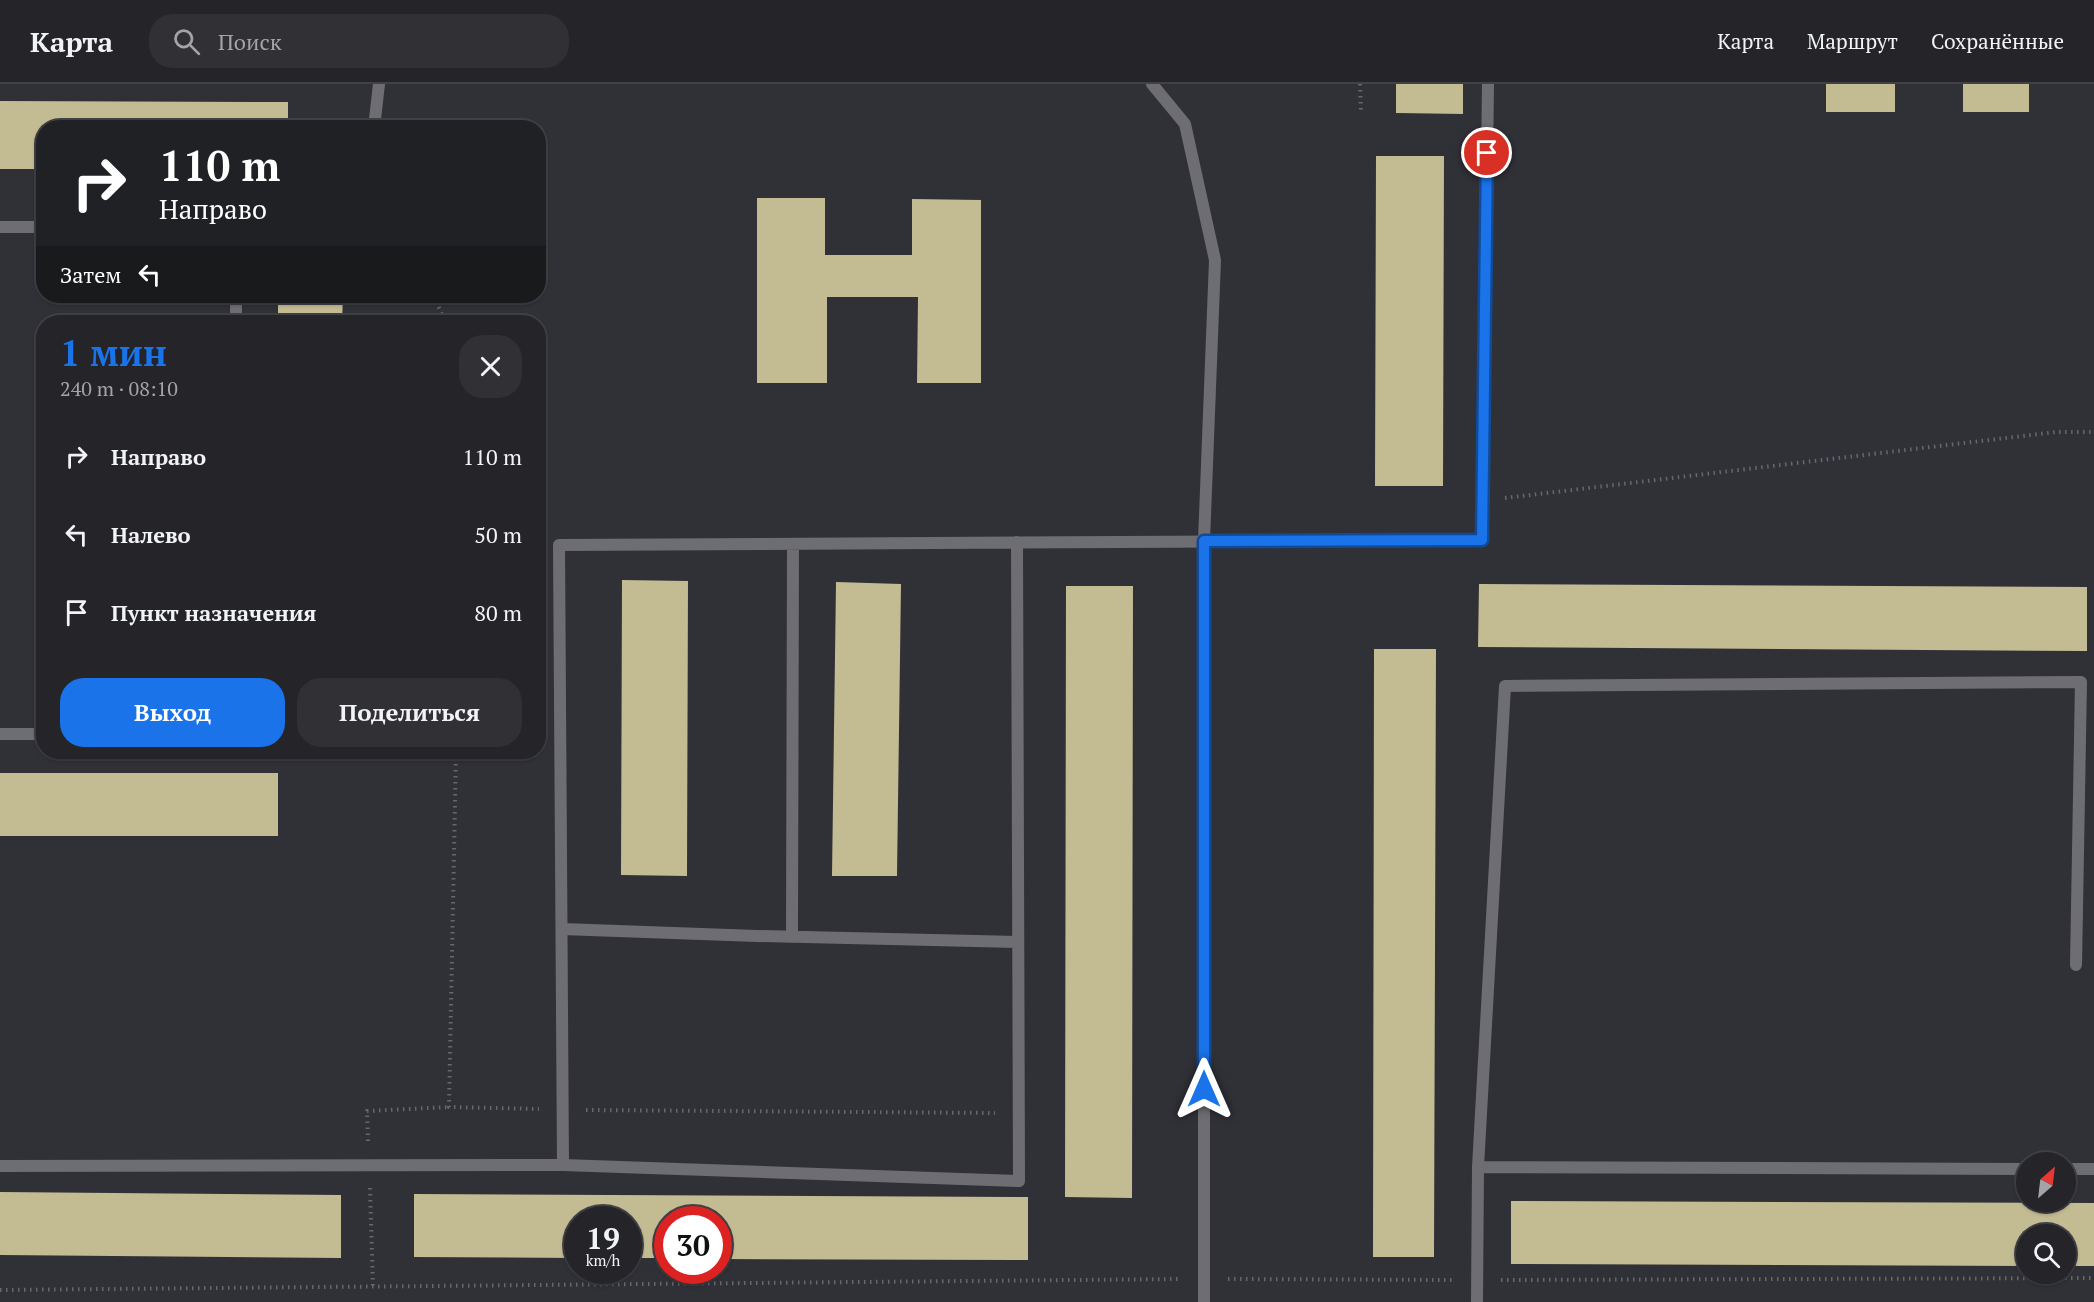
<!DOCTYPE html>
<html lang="ru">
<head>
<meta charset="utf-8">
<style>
	:root { --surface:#242429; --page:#303035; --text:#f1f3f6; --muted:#a3a4a8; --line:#414146; --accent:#1a73e8 }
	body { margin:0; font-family:"PT Serif",serif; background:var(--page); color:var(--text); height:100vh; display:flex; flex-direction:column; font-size:22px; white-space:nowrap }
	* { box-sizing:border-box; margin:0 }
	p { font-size:20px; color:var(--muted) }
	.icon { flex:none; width:33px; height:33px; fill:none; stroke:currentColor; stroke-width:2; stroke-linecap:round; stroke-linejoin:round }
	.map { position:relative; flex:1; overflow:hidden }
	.details { position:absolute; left:36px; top:231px; width:510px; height:444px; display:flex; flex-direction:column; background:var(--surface); border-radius:24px; box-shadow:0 2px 4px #0004,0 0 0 2px var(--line) }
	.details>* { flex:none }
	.banner { position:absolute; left:36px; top:36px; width:510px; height:183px; border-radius:24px; box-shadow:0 2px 4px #0004,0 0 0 2px var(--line); background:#202124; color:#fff; overflow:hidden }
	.needle { width:39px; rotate:28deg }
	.controls { position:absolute; left:2016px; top:1068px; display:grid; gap:12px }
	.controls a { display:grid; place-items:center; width:60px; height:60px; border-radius:50%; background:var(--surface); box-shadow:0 2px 4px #0004,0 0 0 2px var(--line); font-size:30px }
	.speed { position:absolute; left:564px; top:1122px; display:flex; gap:12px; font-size:30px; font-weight:700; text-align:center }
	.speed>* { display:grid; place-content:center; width:78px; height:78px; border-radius:50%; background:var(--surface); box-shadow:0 2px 4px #0004,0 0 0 2px var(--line); line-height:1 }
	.speed small { font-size:15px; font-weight:400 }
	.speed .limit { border:9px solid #d22; background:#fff; color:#111 }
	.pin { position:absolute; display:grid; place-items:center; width:51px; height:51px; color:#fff; margin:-26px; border:3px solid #fff; border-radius:50%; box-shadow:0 2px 6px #0007 }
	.me { position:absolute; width:66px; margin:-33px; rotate:0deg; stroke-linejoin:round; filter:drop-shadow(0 0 4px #0008) }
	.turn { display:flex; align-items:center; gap:21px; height:126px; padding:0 24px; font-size:27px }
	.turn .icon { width:78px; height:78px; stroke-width:2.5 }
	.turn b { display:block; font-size:42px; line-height:51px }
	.then { display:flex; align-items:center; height:57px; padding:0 24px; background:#0003; gap:12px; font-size:22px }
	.round { display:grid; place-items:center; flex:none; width:63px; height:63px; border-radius:24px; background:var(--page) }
	.summary { display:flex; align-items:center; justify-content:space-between; height:102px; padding:0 24px }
	h1 { font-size:36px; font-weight:800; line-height:45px; color:var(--accent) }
	.primary-button { display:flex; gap:12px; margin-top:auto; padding:12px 24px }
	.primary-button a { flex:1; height:69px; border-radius:24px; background:var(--accent); color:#fff; font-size:24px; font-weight:800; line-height:69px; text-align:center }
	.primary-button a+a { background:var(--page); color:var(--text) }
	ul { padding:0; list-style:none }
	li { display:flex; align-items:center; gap:18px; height:78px; padding:0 24px }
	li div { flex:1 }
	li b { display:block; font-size:22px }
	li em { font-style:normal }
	header { display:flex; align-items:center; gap:36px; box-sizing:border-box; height:84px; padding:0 30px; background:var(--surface); border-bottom:2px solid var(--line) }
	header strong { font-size:28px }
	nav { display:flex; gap:33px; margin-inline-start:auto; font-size:21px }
	.search { width:420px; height:54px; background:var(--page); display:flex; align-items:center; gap:15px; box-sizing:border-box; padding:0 21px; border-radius:24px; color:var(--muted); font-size:22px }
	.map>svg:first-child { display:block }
</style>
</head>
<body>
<header>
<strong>Карта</strong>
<div class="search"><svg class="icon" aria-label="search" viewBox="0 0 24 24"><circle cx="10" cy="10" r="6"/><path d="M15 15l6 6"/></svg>Поиск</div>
<nav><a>Карта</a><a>Маршрут</a><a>Сохранённые</a></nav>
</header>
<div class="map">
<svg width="2094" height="1218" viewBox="0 0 2094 1218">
	<rect width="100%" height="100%" fill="#303037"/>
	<path fill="#c3bb92" d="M1396,0H1463V30L1396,29Z
		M1826,0H1895V28H1826Z
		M1963,0H2029V28H1963Z
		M0,17L288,18V44H44V85H0Z
		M1376,72H1444L1443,402H1375Z
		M757,114H825V171H912V115L981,116V299H917L918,213H827V299H757Z
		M278,212H343L342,238H278Z
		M622,496L688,497L687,792L621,791Z
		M836,498L901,500L897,792H832Z
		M1479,500L2087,503V567L1478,563Z
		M1066,502H1133L1132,1114L1065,1113Z
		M1374,565H1436L1434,1173H1373Z
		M0,689H278V752H0Z
		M0,1108L341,1111V1174L0,1171Z
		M414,1110L1028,1113V1176L718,1175V1136H668V1174H628V1136H578V1174L414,1173Z
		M1511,1117L2094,1119V1182H2066V1150H2026V1182L1511,1180Z"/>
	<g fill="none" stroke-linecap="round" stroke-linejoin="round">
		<path stroke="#67676e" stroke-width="4" stroke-dasharray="1.5 4.5" stroke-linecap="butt" d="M1360,0L1361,28
			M434,212L445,238
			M1505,414L2056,348H2094
			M456,668L449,1023L539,1025
			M586,1026L995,1029
			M368,1057L367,1027L449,1023
			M370,1104L373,1203
			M1228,1195L1454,1196
			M1501,1196L2094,1194
			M0,1206L1181,1195"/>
		<path stroke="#6e6e72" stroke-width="12" d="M374,44L379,0
			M0,143H44
			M236,238V212
			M0,650H44
			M562,845L757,852L1018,858
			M792,853L793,460
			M563,1081L559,461L1482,456L1488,0
			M0,1082L563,1081L1019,1097L1017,458
			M2026,1085L1478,1083L1505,602L2081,598L2076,881
			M2066,1085H2094
			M1477,1218L1478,1083"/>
		<path stroke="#6e6e72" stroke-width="12" d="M1152,0L1185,40L1215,176L1204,457V1218"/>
	</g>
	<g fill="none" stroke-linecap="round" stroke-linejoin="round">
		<g stroke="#114b97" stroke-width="15">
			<path id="route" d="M1204,1005V457L1482,456L1487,69"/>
		</g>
		<use href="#route" stroke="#1a73e8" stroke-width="10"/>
	</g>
</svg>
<div class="controls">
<a><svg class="needle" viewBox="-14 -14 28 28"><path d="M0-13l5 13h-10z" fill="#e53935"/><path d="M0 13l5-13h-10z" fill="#a3a4a8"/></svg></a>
<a><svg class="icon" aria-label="search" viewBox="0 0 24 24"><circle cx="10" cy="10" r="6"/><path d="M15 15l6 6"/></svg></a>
</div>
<div class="speed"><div>19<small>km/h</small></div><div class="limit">30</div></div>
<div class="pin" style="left:1487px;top:69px;background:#d93025"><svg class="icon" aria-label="arrive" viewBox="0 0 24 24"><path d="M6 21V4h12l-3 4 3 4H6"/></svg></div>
<svg class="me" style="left:1204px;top:1005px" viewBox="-20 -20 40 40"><path d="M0-17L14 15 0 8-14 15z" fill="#1a73e8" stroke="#fff" stroke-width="4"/></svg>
<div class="banner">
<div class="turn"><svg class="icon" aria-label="right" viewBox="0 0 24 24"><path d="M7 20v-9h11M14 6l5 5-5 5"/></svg><div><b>110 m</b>Направо</div></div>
<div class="then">Затем<svg class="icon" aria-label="left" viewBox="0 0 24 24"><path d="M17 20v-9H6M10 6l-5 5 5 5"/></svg></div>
</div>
<section class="details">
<div class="summary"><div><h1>1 мин</h1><p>240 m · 08:10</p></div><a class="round"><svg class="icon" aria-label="close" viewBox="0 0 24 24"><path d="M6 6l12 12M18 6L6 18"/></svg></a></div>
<ul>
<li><svg class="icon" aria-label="right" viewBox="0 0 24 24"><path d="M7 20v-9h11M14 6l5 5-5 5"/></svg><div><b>Направо</b></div><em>110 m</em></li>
<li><svg class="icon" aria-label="left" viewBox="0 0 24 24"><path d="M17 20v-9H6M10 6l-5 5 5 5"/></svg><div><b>Налево</b></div><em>50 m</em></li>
<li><svg class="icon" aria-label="arrive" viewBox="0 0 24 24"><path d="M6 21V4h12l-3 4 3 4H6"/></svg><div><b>Пункт назначения</b></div><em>80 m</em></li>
</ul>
<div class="primary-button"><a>Выход</a><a>Поделиться</a></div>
</section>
</div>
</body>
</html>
